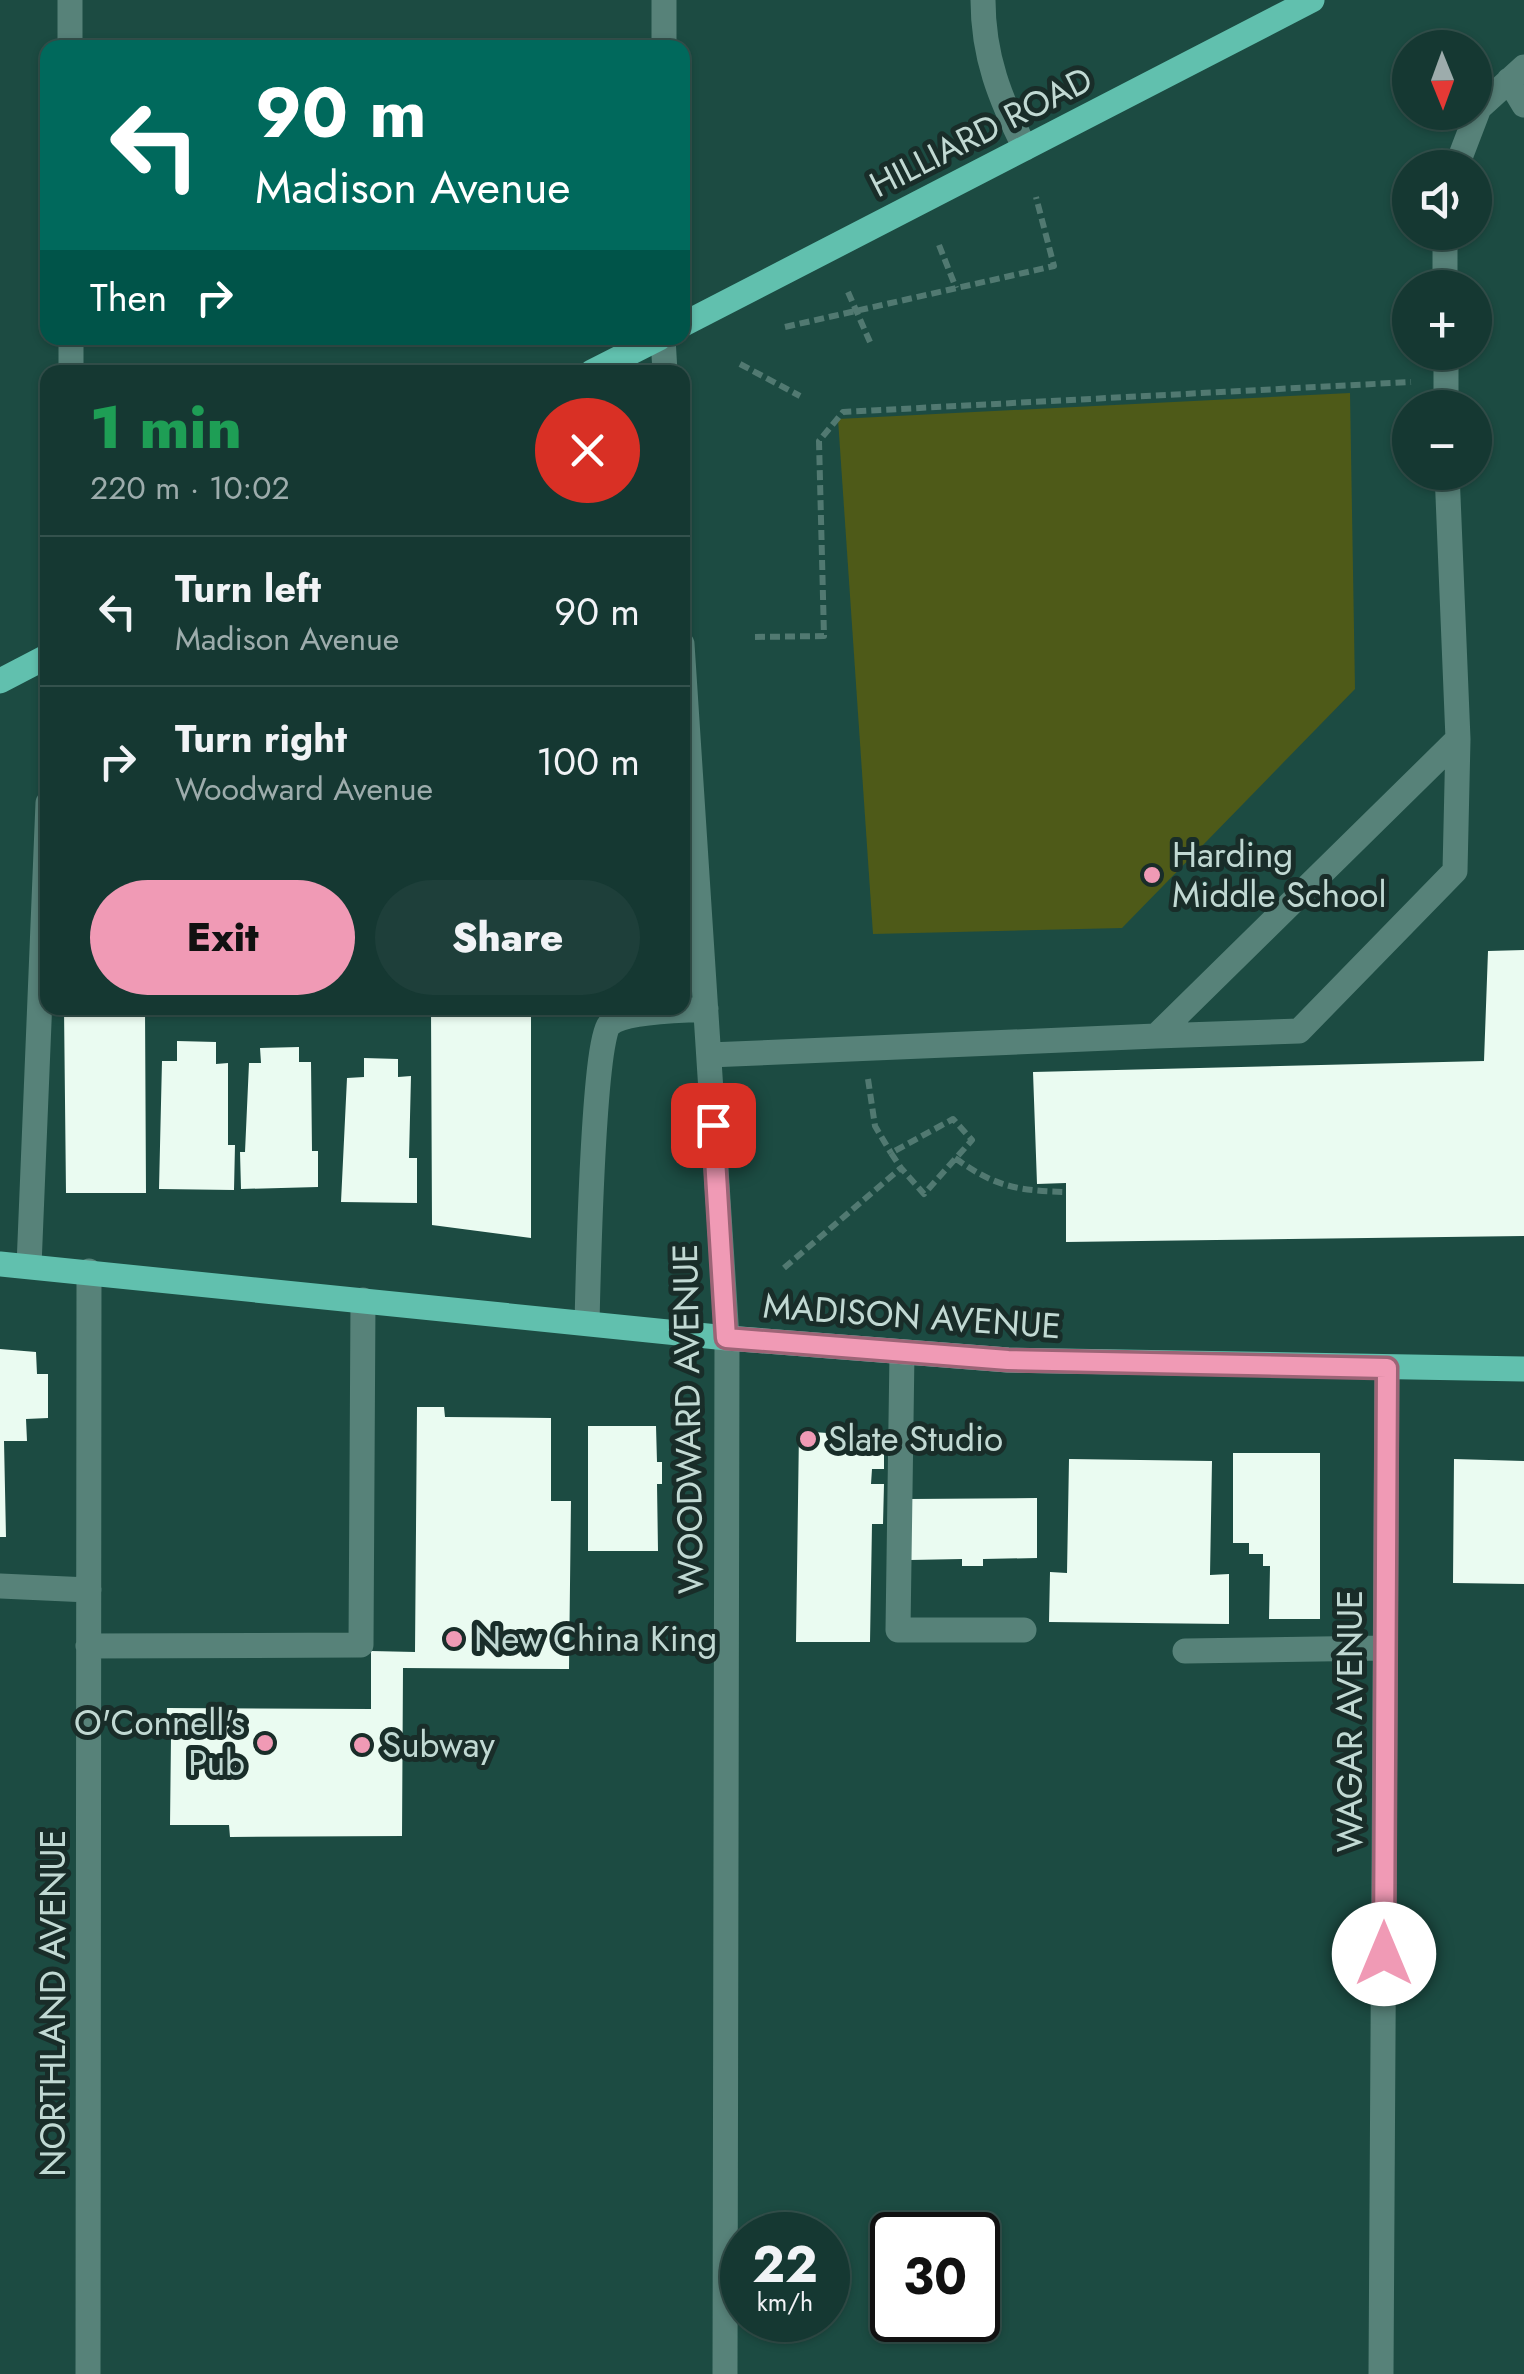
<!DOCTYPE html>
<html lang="en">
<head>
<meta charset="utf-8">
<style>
	:root { --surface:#153832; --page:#1e3f3a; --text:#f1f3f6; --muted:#9dacac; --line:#34524d; --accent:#f09ab5 }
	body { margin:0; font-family:Jost,sans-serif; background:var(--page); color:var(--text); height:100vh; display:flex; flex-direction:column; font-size:38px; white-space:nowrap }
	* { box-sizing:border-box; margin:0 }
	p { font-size:32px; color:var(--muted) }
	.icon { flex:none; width:55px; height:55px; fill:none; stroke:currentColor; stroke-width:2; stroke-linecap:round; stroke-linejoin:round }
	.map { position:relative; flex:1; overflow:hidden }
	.drawer { position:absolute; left:40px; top:365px; width:650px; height:650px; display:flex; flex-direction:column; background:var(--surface); border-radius:20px; box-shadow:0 2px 8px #0004,0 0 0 2px var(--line) }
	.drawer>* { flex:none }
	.guide { position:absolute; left:40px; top:40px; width:650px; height:305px; border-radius:20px; box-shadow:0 2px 8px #0004,0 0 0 2px var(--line); background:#00695c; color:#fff; overflow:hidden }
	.needle { width:65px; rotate:179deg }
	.fabs { position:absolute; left:1392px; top:30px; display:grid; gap:20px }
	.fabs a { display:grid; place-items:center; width:100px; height:100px; border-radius:50%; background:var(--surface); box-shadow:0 2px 8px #0004,0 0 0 2px var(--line); font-size:50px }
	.speed { position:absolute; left:720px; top:2212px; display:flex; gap:20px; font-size:50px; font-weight:700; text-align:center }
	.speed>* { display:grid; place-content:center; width:130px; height:130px; border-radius:50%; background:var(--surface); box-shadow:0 2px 8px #0004,0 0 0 2px var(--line); line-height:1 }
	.speed small { font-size:25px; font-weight:400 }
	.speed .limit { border:5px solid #111; border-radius:15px; background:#fff; color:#111 }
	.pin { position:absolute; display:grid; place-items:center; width:85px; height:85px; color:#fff; margin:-42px; border-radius:20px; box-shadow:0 5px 15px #0006 }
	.me { position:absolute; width:110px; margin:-55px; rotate:0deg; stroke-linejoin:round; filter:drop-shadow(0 0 8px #0008) }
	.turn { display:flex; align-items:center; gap:35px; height:210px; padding:0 50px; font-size:45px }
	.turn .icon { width:130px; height:130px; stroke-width:2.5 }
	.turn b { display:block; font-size:70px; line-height:85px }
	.then { display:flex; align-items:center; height:95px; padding:0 50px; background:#0003; gap:20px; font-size:38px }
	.round { display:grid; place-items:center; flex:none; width:105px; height:105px; border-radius:52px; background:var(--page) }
	.summary { display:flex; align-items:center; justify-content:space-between; height:170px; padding:0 50px }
	h1 { font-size:60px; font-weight:800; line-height:75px; color:#1e9e55 }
	.cta { display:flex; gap:20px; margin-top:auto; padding:20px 50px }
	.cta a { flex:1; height:115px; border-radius:60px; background:var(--accent); color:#111; font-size:40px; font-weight:800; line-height:115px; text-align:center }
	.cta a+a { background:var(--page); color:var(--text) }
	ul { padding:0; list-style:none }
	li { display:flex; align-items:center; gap:30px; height:150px; padding:0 50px; border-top:2px solid var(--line) }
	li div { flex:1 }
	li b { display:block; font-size:38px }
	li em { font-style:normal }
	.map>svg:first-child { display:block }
</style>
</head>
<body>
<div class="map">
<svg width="1524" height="2374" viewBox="0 0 1524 2374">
	<rect width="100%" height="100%" fill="#1c4b42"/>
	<path fill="#4e5a18" d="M1350,393L1355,689L1122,928L873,934L838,419Z"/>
	<path fill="#eafbf1" d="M1524,950V1236L1066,1242V1183L1037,1184L1033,1072L1484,1061L1488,951Z
		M64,1008H145L146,1193H66Z
		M431,1008H531V1238L432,1225Z
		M177,1041L216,1042V1064L228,1063V1145H235L234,1190L159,1189L162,1061H177Z
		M299,1047V1062H311L312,1151H318V1187L241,1189L240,1152H245L249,1063H261L260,1048Z
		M364,1058L398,1059V1077L411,1076L409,1158H417V1203L341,1202L347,1078L364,1077Z
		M0,1349L36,1352L37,1374H48V1418L26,1419L27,1441H4L6,1537H0Z
		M417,1407H444L445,1417L551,1418V1501H571L569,1669L403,1668L402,1836L230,1837L229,1825H170L171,1737H166L167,1708L371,1709V1651L415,1652Z
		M588,1426H656L657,1462H662V1484H657L658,1551H588Z
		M799,1431L884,1437V1469H872L871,1484H884L883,1524H872L870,1642H796Z
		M1233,1453H1320V1619H1269L1270,1566H1263V1554H1249V1543H1233Z
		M1069,1459L1212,1461L1210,1575L1229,1574V1624L1049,1622L1050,1572L1067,1573Z
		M1454,1459L1524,1461V1584L1453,1583Z
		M1037,1498V1558L983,1559V1566H962V1559L910,1560L909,1499Z"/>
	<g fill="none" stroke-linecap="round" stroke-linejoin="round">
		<path stroke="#517971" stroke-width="6" stroke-dasharray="10 5" stroke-linecap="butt" d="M939,245L956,288
			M848,292L870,342
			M785,327L1054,266L1036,197
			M740,364L800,396
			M755,637L824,636L819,441L843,412L1411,382
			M868,1079L875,1126L891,1153
			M955,1158C995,1187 1019,1191 1067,1192
			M784,1268L901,1168L924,1194L972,1140L953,1119L891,1153L901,1168"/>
		<path stroke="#578279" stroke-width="25" d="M70,0V48
			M983,0C983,56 1000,99 1025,148
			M664,48V0
			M1509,80L1524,105
			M1456,168L1479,108L1524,67
			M1445,232V288
			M71,338V372
			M663,338L665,372
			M1446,352V408
			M682,644L727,1338L725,2374
			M1156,1036L1299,1031L1455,871L1458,739
			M709,1055L1156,1036L1458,739L1447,472
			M29,1266L48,803
			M587,1323C588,1282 593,1044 609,1025C624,1010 683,1011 706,1009
			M902,1352L898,1630H1024
			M0,1586L89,1590
			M88,1646L361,1645L363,1300
			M1185,1651L1385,1648
			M88,2374L89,1271
			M1381,2374L1387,1368"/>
		<path stroke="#61c0ae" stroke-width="25" d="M682,325L1312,0
			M592,372L659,338
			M0,681L48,656
			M0,1264L727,1338L1008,1360L1524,1369"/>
	</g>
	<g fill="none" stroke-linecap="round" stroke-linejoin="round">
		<g stroke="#9c6476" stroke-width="25">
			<path id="route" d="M713,1125L726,1338L1008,1360L1387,1368L1384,1954"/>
		</g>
		<use href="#route" stroke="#f09ab5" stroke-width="18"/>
	</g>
	<g fill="#f09ab5" stroke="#192d29" stroke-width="4">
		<circle cx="1152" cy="875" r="10"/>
		<circle cx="808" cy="1439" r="10"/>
		<circle cx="454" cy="1639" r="10"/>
		<circle cx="265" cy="1743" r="10"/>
		<circle cx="362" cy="1745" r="10"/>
	</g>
	<g text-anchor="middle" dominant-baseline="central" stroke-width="10" stroke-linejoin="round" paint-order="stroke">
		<g font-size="35" fill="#c1d9d3" stroke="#192d29">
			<text transform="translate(981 132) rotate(-27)">HILLIARD ROAD</text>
			<text transform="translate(912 1316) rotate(4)">MADISON AVENUE</text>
			<text transform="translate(688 1419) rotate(-91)">WOODWARD AVENUE</text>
			<text transform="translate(1350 1721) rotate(-90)">WAGAR AVENUE</text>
			<text transform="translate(53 2003) rotate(-90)">NORTHLAND AVENUE</text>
		</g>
		<g font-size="35" fill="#c1d9d3" stroke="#192d29" text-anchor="start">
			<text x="1172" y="855">Harding<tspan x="1172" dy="40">Middle School</tspan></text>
			<text x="828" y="1439">Slate Studio</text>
			<text x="474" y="1639">New China King</text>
			<text x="245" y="1723" text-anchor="end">O'Connell's<tspan x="245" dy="40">Pub</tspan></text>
			<text x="382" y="1745">Subway</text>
		</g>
	</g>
</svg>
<div class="fabs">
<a><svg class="needle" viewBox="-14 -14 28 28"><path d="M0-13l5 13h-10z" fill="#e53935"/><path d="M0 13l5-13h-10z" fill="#9dacac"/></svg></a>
<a><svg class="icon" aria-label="sound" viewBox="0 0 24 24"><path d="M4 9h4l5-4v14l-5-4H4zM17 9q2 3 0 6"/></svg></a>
<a>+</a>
<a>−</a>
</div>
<div class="speed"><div>22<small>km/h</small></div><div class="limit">30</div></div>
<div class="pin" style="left:713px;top:1125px;background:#d93025"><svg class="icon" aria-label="arrive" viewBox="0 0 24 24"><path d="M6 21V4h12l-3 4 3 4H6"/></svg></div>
<svg class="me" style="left:1384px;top:1954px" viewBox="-20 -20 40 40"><circle r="19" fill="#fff"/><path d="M0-13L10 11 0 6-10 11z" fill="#f09ab5"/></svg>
<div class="guide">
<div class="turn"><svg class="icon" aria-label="left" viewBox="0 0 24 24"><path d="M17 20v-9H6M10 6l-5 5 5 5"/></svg><div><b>90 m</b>Madison Avenue</div></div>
<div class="then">Then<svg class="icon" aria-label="right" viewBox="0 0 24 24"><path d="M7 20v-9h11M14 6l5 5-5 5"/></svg></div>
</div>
<section class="drawer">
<div class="summary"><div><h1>1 min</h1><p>220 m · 10:02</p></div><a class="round" style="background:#d93025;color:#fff"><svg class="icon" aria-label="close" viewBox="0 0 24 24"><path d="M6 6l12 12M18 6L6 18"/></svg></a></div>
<ul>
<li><svg class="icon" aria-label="left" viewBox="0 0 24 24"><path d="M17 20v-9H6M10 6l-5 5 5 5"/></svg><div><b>Turn left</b><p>Madison Avenue</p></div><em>90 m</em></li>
<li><svg class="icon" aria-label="right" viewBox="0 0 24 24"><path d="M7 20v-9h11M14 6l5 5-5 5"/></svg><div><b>Turn right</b><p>Woodward Avenue</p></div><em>100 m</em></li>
</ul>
<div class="cta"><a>Exit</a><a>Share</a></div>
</section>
</div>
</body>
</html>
